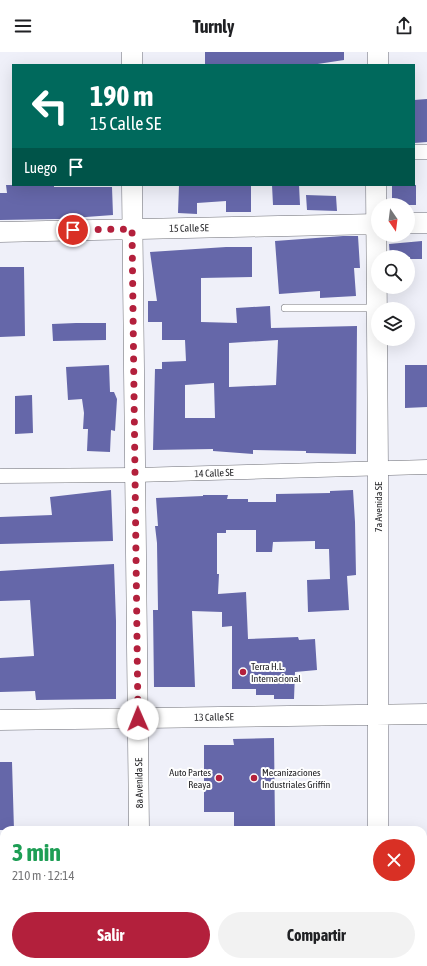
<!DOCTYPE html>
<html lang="es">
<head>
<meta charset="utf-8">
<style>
	:root { --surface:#fff; --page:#f2f2f2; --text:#202124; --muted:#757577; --accent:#b3203c }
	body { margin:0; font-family:"Asap Condensed",sans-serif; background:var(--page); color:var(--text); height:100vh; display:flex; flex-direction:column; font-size:15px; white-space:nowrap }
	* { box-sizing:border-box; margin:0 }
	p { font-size:13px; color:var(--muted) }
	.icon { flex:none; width:22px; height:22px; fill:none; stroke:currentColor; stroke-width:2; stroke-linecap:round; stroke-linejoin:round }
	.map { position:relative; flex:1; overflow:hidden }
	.drawer { position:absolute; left:0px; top:774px; width:427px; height:140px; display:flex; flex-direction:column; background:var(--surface); border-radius:12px 12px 0 0; box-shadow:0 4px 16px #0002 }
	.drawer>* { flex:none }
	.guide { position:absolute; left:12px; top:12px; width:403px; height:122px; border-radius:0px; box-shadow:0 4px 16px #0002; background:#00695c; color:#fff; overflow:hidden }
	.needle { width:26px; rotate:166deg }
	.fabs { position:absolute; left:371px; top:146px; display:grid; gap:8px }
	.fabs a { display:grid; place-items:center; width:44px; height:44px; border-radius:50%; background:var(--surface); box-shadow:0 4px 16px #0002; font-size:20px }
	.pin { position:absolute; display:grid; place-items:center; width:34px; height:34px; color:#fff; margin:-17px; border:2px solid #fff; border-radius:50%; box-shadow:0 1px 4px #0007 }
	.me { position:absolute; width:44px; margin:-22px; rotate:359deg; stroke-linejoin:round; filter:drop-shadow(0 0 3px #0008) }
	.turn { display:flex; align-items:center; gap:14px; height:84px; padding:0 12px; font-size:18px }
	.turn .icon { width:52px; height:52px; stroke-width:2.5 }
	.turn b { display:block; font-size:28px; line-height:34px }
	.then { display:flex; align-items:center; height:38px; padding:0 12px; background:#0003; gap:8px; font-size:15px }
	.round { display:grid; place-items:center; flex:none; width:42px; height:42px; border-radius:21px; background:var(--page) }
	.head { display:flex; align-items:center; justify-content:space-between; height:68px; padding:0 12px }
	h1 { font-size:24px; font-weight:700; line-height:30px; color:#1e9e55 }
	.button { display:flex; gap:8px; margin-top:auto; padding:8px 12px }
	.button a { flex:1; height:46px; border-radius:24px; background:var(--accent); color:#fff; font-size:16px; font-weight:700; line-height:46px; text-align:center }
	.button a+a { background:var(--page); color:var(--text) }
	header { display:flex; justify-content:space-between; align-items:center; height:52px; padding:0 12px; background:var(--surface); font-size:18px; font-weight:700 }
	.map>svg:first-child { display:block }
</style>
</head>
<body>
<header><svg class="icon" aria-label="menu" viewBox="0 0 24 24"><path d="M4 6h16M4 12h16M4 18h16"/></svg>Turnly<svg class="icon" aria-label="share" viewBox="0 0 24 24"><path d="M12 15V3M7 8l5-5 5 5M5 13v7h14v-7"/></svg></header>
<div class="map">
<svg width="427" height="914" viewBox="0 0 427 914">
	<rect width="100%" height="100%" fill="#eff0f9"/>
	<path fill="#6567a9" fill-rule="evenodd" d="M205,0H344V8L311,13H205Z
		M427,47V90L414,91V48Z
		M6,133H54V135H112L113,163L59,167L0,168V141H7Z
		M179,133H251V160H226V149L197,151V162L178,161Z
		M272,133H299L300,153H273Z
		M392,133H416V153H392Z
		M306,143L336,144L337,159L307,158Z
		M343,184H358L360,216H354L356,244L320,246V239L279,242L275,189Z
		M422,189V207H410V205H390L389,192Z
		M226,195H252V225L201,226V270L237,271L236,256L270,254L271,276L357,274L356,402L306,401V399L253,398V402L213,399V397L153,398L155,317H162V310L186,309L185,288H162V270H148V249H157L150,200ZM278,288L276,333L229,335V291ZM214,331L215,366H185V333Z
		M0,215H24L25,284L0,285Z
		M76,271H106V288L53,289L52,272Z
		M109,313L110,340H114L117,347L115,379L111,378L110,400L87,399L88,377H83L84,361L82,347L68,348L66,315Z
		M405,313H427V355L405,356Z
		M32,343L33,381L15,382V344Z
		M111,438L113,489L0,492V465L52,463L50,445Z
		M353,438L355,470L356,523L347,524L349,558L308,560L307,528L330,527L329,497H315V489L273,490L272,500H256V478H226V481H217V522H219L218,542L246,540L248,587L298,585L299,588L315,587L317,618L295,620L294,647H274V643H256V637H232V574L222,575V560L192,559L195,635H154L153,558H158L157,491L155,474H158L156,446L203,444V443H228L227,447H248V450H276V442L330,441V439Z
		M114,512L116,569V647L36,648L35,639L0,640V606L34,604L30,548L0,549V519Z
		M274,686L275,774H234V760H204V693H234L233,687Z
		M0,710H12L14,778H0Z"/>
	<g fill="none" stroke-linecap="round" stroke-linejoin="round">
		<g stroke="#6e6f76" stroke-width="8">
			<path id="lane" d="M285,256H376"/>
		</g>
		<g stroke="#6e6f76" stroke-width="15">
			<path id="street" d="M414,100H427
				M0,424L135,423L427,415
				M423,899H427
				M0,901H4"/>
		</g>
		<g stroke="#6e6f76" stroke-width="21">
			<path id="secondary" d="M132,13V0
				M378,13V0
				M132,133L139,778
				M376,133L378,416V778
				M408,171H427
				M0,180L378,172
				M0,668L427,662
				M141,910V914
				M377,914V910"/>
		</g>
		<use href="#lane" stroke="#fff" stroke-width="7"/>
		<use href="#street" stroke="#fff" stroke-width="14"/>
		<use href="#secondary" stroke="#fff" stroke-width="20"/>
	</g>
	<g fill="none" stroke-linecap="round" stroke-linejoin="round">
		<path stroke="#b3203c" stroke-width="7" stroke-dasharray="0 12.6" d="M73,178L132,177L138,667"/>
	</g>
	<g fill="#b3203c" stroke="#fefefe" stroke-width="1.5">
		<circle cx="243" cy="620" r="4"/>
		<circle cx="219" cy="726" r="4"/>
		<circle cx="254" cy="726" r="4"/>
	</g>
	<g text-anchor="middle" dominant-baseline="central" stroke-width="4" stroke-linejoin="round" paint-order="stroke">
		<g font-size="10" fill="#1d1d20" stroke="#fefefe">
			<text transform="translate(189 176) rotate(-1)">15 Calle SE</text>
			<text transform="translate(214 421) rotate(-2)">14 Calle SE</text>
			<text transform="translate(378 455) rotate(-90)">7a Avenida SE</text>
			<text transform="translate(214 665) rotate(-1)">13 Calle SE</text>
			<text transform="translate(139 731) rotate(-91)">8a Avenida SE</text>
		</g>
		<g font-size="10" fill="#1d1d20" stroke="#fefefe" text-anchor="start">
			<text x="251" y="614">Terra H.L.<tspan x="251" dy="12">Internacional</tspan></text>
			<text x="211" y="720" text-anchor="end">Auto Partes<tspan x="211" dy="12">Reaya</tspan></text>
			<text x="262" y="720">Mecanizaciones<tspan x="262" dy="12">Industriales Griffin</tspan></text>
		</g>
	</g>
</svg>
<div class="fabs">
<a><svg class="needle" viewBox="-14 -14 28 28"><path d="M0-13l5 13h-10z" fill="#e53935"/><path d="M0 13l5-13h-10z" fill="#757577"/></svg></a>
<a><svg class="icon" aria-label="search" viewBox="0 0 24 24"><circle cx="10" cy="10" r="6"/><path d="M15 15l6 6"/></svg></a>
<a><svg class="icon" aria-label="layers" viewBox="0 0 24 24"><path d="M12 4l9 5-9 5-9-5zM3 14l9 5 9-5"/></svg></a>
</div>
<div class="pin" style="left:73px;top:178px;background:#d93025"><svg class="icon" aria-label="arrive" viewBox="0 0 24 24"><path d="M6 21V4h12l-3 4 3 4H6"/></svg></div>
<svg class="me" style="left:138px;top:667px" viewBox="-20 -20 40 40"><circle r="19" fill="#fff"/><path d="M0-13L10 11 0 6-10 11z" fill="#b3203c"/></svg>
<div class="guide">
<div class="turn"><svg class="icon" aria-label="left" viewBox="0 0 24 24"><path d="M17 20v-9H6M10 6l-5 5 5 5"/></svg><div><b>190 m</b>15 Calle SE</div></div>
<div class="then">Luego<svg class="icon" aria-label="arrive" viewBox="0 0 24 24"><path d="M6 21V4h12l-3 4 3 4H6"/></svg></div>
</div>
<section class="drawer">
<div class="head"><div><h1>3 min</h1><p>210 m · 12:14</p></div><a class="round" style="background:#d93025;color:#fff"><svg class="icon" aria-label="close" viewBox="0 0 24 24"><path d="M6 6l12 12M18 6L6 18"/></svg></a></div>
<div class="button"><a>Salir</a><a>Compartir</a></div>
</section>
</div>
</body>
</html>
